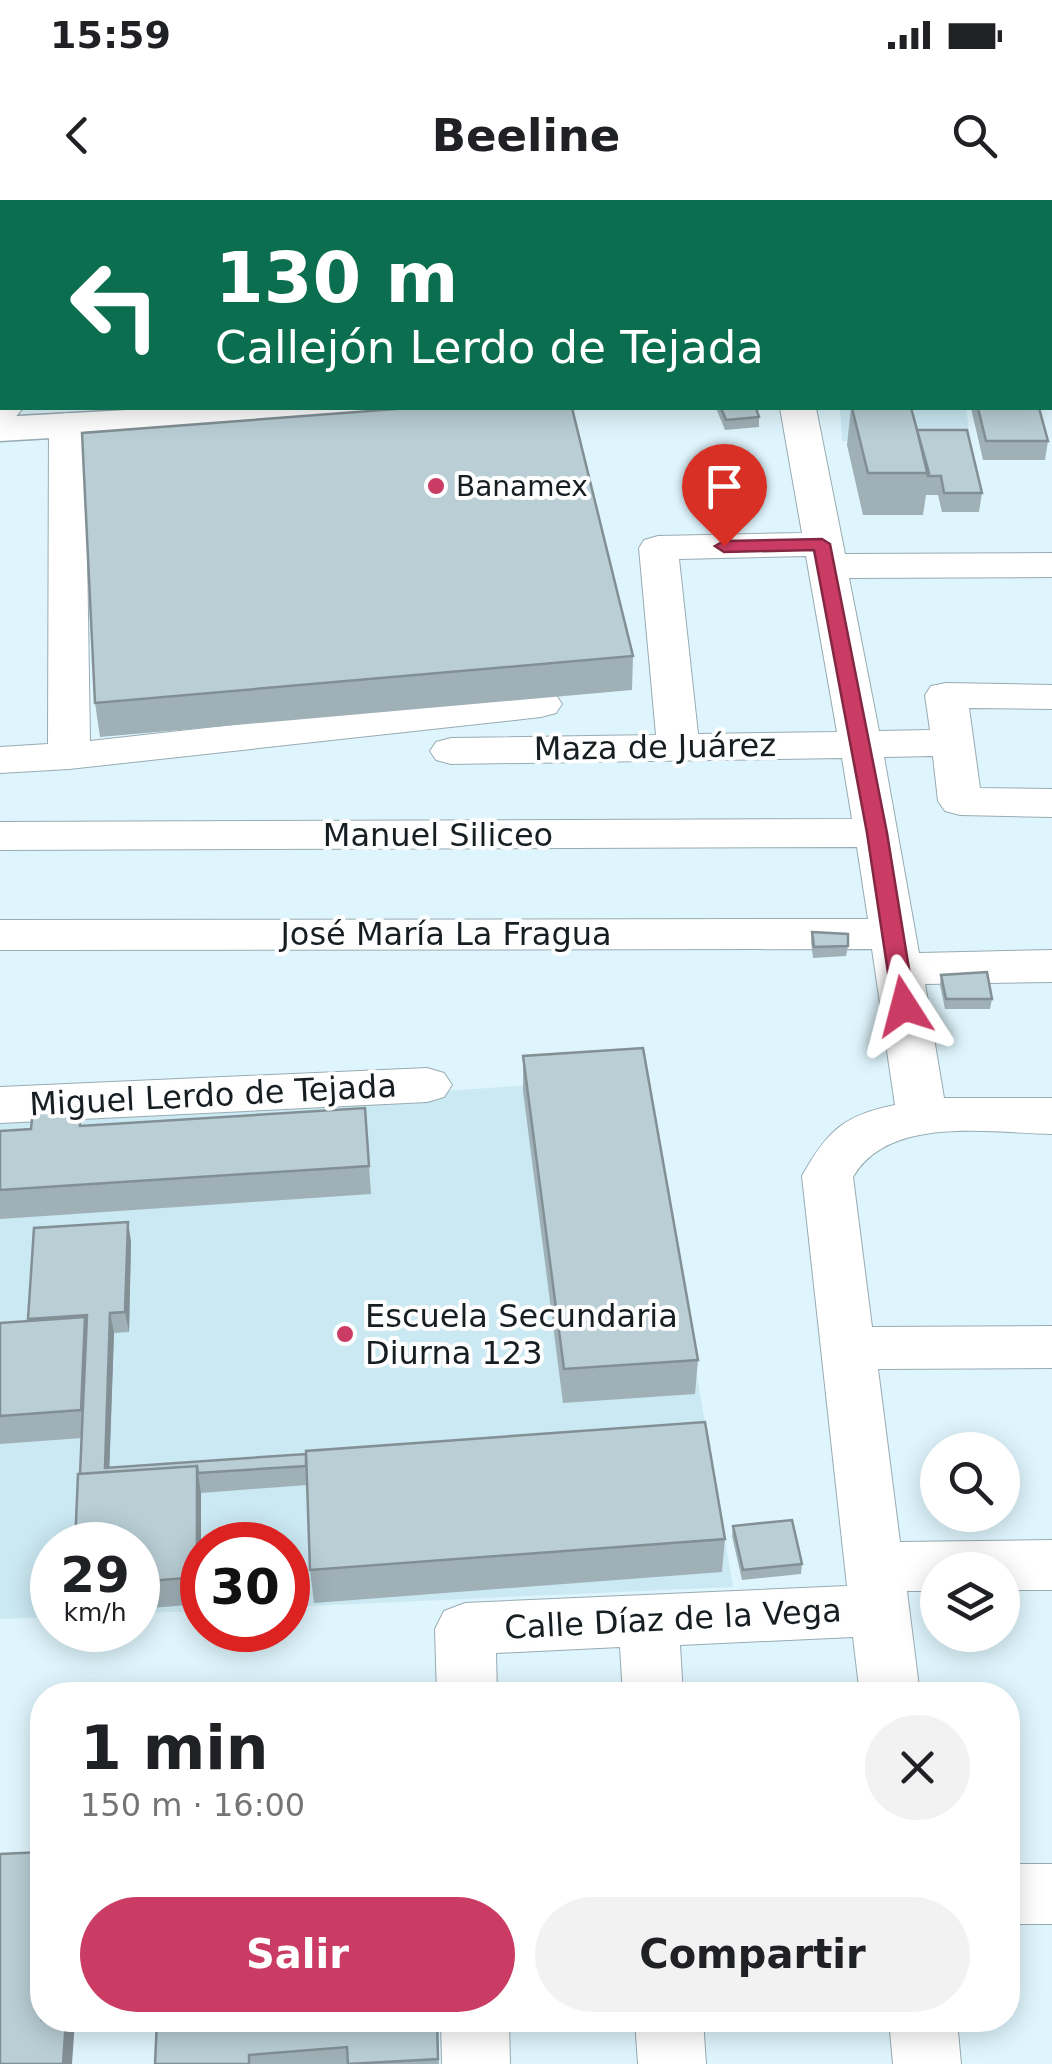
<!DOCTYPE html>
<html lang="es">
<head>
<meta charset="utf-8">
<style>
	:root { --surface:#fff; --page:#f2f2f2; --text:#202124; --muted:#757577; --accent:#cb3c65 }
	body { margin:0; font-family:"DejaVu Sans",sans-serif; background:var(--page); color:var(--text); height:100vh; display:flex; flex-direction:column; font-size:38px; white-space:nowrap }
	* { box-sizing:border-box; margin:0 }
	p { font-size:32px; color:var(--muted) }
	.icon { flex:none; width:55px; height:55px; fill:none; stroke:currentColor; stroke-width:2; stroke-linecap:round; stroke-linejoin:round }
	.map { position:relative; flex:1; overflow:hidden }
	.panel { position:absolute; left:30px; top:1482px; width:990px; height:350px; display:flex; flex-direction:column; background:var(--surface); border-radius:40px; box-shadow:0 5px 25px #0003 }
	.panel>* { flex:none }
	.top-card { position:absolute; left:0px; top:0px; width:1052px; height:210px; box-shadow:0 5px 25px #0003; background:#0b6e4f; color:#fff; overflow:hidden }
	.controls { position:absolute; left:920px; top:1232px; display:grid; gap:20px }
	.controls a { display:grid; place-items:center; width:100px; height:100px; border-radius:50%; background:var(--surface); box-shadow:0 5px 25px #0003; font-size:50px }
	.speed { position:absolute; left:30px; top:1322px; display:flex; gap:20px; font-size:50px; font-weight:700; text-align:center }
	.speed>* { display:grid; place-content:center; width:130px; height:130px; border-radius:50%; background:var(--surface); box-shadow:0 5px 25px #0003; line-height:1 }
	.speed small { font-size:25px; font-weight:400 }
	.speed .limit { border:15px solid #d22; background:#fff; color:#111 }
	.pin { position:absolute; display:grid; place-items:center; width:85px; height:85px; color:#fff; margin:-102px -42px; border-radius:50% 50% 50% 0; rotate:-45deg; box-shadow:0 0 10px #0007 }
	.pin .icon { rotate:45deg }
	.me { position:absolute; width:110px; margin:-55px; rotate:351deg; stroke-linejoin:round; filter:drop-shadow(0 0 8px #0008) }
	.turn { display:flex; align-items:center; gap:35px; height:210px; padding:0 50px; font-size:45px }
	.turn .icon { width:130px; height:130px; stroke-width:2.5 }
	.turn b { display:block; font-size:70px; line-height:85px }
	.round { display:grid; place-items:center; flex:none; width:105px; height:105px; border-radius:52px; background:var(--page) }
	.head { display:flex; align-items:center; justify-content:space-between; height:170px; padding:0 50px }
	h1 { font-size:60px; font-weight:700; line-height:75px }
	.button { display:flex; gap:20px; margin-top:auto; padding:20px 50px }
	.button a { flex:1; height:115px; border-radius:60px; background:var(--accent); color:#fff; font-size:40px; font-weight:700; line-height:115px; text-align:center }
	.button a+a { background:var(--page); color:var(--text) }
	.status { display:flex; justify-content:space-between; align-items:center; height:70px; padding:0 50px; background:var(--surface); direction:ltr }
	.status svg { height:28px; fill:currentColor }
	header { display:flex; justify-content:space-between; align-items:center; height:130px; padding:0 50px; background:var(--surface); font-size:45px; font-weight:700 }
	.map>svg:first-child { display:block }
</style>
</head>
<body>
<div class="status"><b>15:59</b><svg viewBox="0 0 49 12"><path d="M0 12V9h3v3zM5 12V6h3v6zM10 12V3h3v9zM15 12V0h3v12zM26 1h20v11H26zM47 4h2v5h-2z"/></svg></div>
<header><svg class="icon" aria-label="back" viewBox="0 0 24 24"><path d="M15 5l-7 7 7 7"/></svg>Beeline<svg class="icon" aria-label="search" viewBox="0 0 24 24"><circle cx="10" cy="10" r="6"/><path d="M15 15l6 6"/></svg></header>
<div class="map">
<svg width="1052" height="1864" viewBox="0 0 1052 1864">
	<rect width="100%" height="100%" fill="#dff5fd"/>
	<path fill="#cbe9f3" d="M840,208H966L971,245L842,241Z
		M646,877L733,1387L288,1407V1345H202V1411L138,1413V1345H52V1417L0,1419V922Z"/>
	<g fill="none" stroke-linecap="round" stroke-linejoin="round">
		<g stroke="#97abb2" stroke-width="2">
			<path id="minor" d="M72,0H104V2H72Z
				M946,0H978L979,2H947Z
				M0,198L2,208H23L13,220L0,223Z
				M780,208H816L845,354L1052,353V377L849,378L879,531L930,530L925,495L931,486L946,483L1052,485V509L969,508L980,588L1052,589V617L960,615L945,611L938,601L933,556L884,557L919,753L1052,750V782L925,784L944,898H1052V934C990,933 889,915 853,977L872,1127L1052,1126V1168L878,1169L900,1342L1052,1340V1390H1002V1370H938V1391H907L920,1495H860L853,1437L680,1445L683,1495H623L620,1447L496,1453L497,1495H437L435,1429L444,1411L465,1403L847,1386L802,976C827,931 844,915 895,905L872,749L0,750V720L868,719L857,647L0,650V622L852,619L842,558L451,564L436,560L430,551L436,542L451,538L656,535L639,348L644,340L658,336L802,333ZM806,356L837,532L698,534L679,359Z
				M67,213L80,216L85,224L90,541L541,491L556,495L562,504L556,513L541,517L69,569L0,573V547L48,544L49,224L54,216Z
				M427,868L444,873L452,885L444,897L427,902L0,923V887Z
				M1008,1664H1052V1724H1008Z
				M441,1820H509L510,1864H442Z
				M635,1820H703L706,1864H638Z
				M889,1820H957L961,1864H893Z"/>
		</g>
		<g stroke="#97abb2" stroke-width="3">
			<path id="major" d="M1050,92H1052V114H1050Z
				M1050,150H1052V174H1050Z
				M0,157L2,158V181H0Z
				M164,208H380L374,216L360,220L0,241V217Z"/>
		</g>
		<use href="#minor" fill="#fff" fill-rule="evenodd"/>
		<use href="#major" fill="#fff" fill-rule="evenodd"/>
	</g>
	<path fill="#9fb1b7" d="M716,208H756L759,217V227L725,230Z
		M851,208H911L917,230L982,293L979,312H942L938,295H926L923,315H863L847,245Z
		M971,208H1039L1048,241L1045,260H983Z
		M633,456L632,490L100,537L95,503Z
		M812,732L848,746L846,756L813,758L811,742Z
		M941,775L992,799L990,809H945L940,785Z
		M523,856L698,1160L695,1194L563,1203L523,891Z
		M365,908L371,994L0,1019V931Z
		M128,1022L131,1042L129,1132L114,1133L109,1268L306,1254L725,1339L722,1372L314,1403L310,1370L307,1285L201,1293V1404L138,1409V1345L80,1274L82,1238L0,1244V1123L29,1121L28,1119Z
		M733,1326L802,1364L801,1374L742,1380L732,1336Z
		M437,1820L439,1864H155L253,1823Z"/>
	<path fill="#829095" d="M128,1022L131,1042L129,1132L125,1112Z
		M110,1113L114,1133L109,1280L105,1268Z
		M197,1266L201,1293V1404L197,1377Z
		M66,1820H75L72,1864H63Z"/>
	<path fill="#b9ced5" stroke="#829095" stroke-width="2.5" d="M409,208H572L633,456L95,503L82,233Z
		M721,208H756L759,217L726,220Z
		M852,208H911L929,273H868Z
		M978,208H1039L1048,241H986Z
		M917,230H967L982,293H944L941,276H928Z
		M812,732L848,734V746L814,747Z
		M987,772L992,799H946L941,775Z
		M643,848L698,1160L564,1169L523,856Z
		M80,907V926L365,908L369,966L0,990V931L31,929L33,910Z
		M128,1022L125,1112L110,1113L105,1268L306,1254V1266L198,1273L197,1266L80,1274L87,1115L28,1119L34,1028Z
		M85,1117L81,1210L0,1216V1123Z
		M705,1222L725,1339L310,1370L306,1251Z
		M197,1266V1377L138,1382V1345H75L78,1274Z
		M792,1320L802,1364L743,1370L733,1326Z
		M42,1652V1820H66L63,1864H0V1654Z
		M157,1820H249V1824L306,1820H437L438,1859L348,1864L347,1847L249,1855V1864H155Z"/>
	<path fill="#cb3c65" stroke="#842742" stroke-width="2.5" d="M822,339L830,344L887,633L915,806L904,813L893,806L867,633L814,350L724,352L715,346L724,341Z"/>
	<g fill="#cb3c65" stroke="#fefefe" stroke-width="4">
		<circle cx="436" cy="286" r="10"/>
		<circle cx="345" cy="1134" r="10"/>
	</g>
	<g text-anchor="middle" dominant-baseline="central" stroke-width="8" stroke-linejoin="round" paint-order="stroke">
		<g font-size="28" fill="#171e21" stroke="#fefefe" text-anchor="start">
			<text x="456" y="286">Banamex</text>
		</g>
		<g font-size="32" fill="#171e21" stroke="#fefefe">
			<text transform="translate(655 547) rotate(-1)">Maza de Juárez</text>
			<text x="438" y="635">Manuel Siliceo</text>
			<text x="446" y="734">José María La Fragua</text>
			<text transform="translate(213 895) rotate(-3)">Miguel Lerdo de Tejada</text>
			<text transform="translate(673 1419) rotate(-3)">Calle Díaz de la Vega</text>
		</g>
		<g font-size="32" fill="#171e21" stroke="#fefefe" text-anchor="start">
			<text x="365" y="1116">Escuela Secundaria<tspan x="365" dy="37">Diurna 123</tspan></text>
		</g>
	</g>
</svg>
<div class="controls">
<a><svg class="icon" aria-label="search" viewBox="0 0 24 24"><circle cx="10" cy="10" r="6"/><path d="M15 15l6 6"/></svg></a>
<a><svg class="icon" aria-label="layers" viewBox="0 0 24 24"><path d="M12 4l9 5-9 5-9-5zM3 14l9 5 9-5"/></svg></a>
</div>
<div class="speed"><div>29<small>km/h</small></div><div class="limit">30</div></div>
<div class="pin" style="left:724px;top:346px;background:#d93025"><svg class="icon" aria-label="arrive" viewBox="0 0 24 24"><path d="M6 21V4h12l-3 4 3 4H6"/></svg></div>
<svg class="me" style="left:904px;top:806px" viewBox="-20 -20 40 40"><path d="M0-17L14 15 0 8-14 15z" fill="#cb3c65" stroke="#fff" stroke-width="4"/></svg>
<div class="top-card">
<div class="turn"><svg class="icon" aria-label="left" viewBox="0 0 24 24"><path d="M17 20v-9H6M10 6l-5 5 5 5"/></svg><div><b>130 m</b>Callejón Lerdo de Tejada</div></div>
</div>
<section class="panel">
<div class="head"><div><h1>1 min</h1><p>150 m · 16:00</p></div><a class="round"><svg class="icon" aria-label="close" viewBox="0 0 24 24"><path d="M6 6l12 12M18 6L6 18"/></svg></a></div>
<div class="button"><a>Salir</a><a>Compartir</a></div>
</section>
</div>
</body>
</html>
